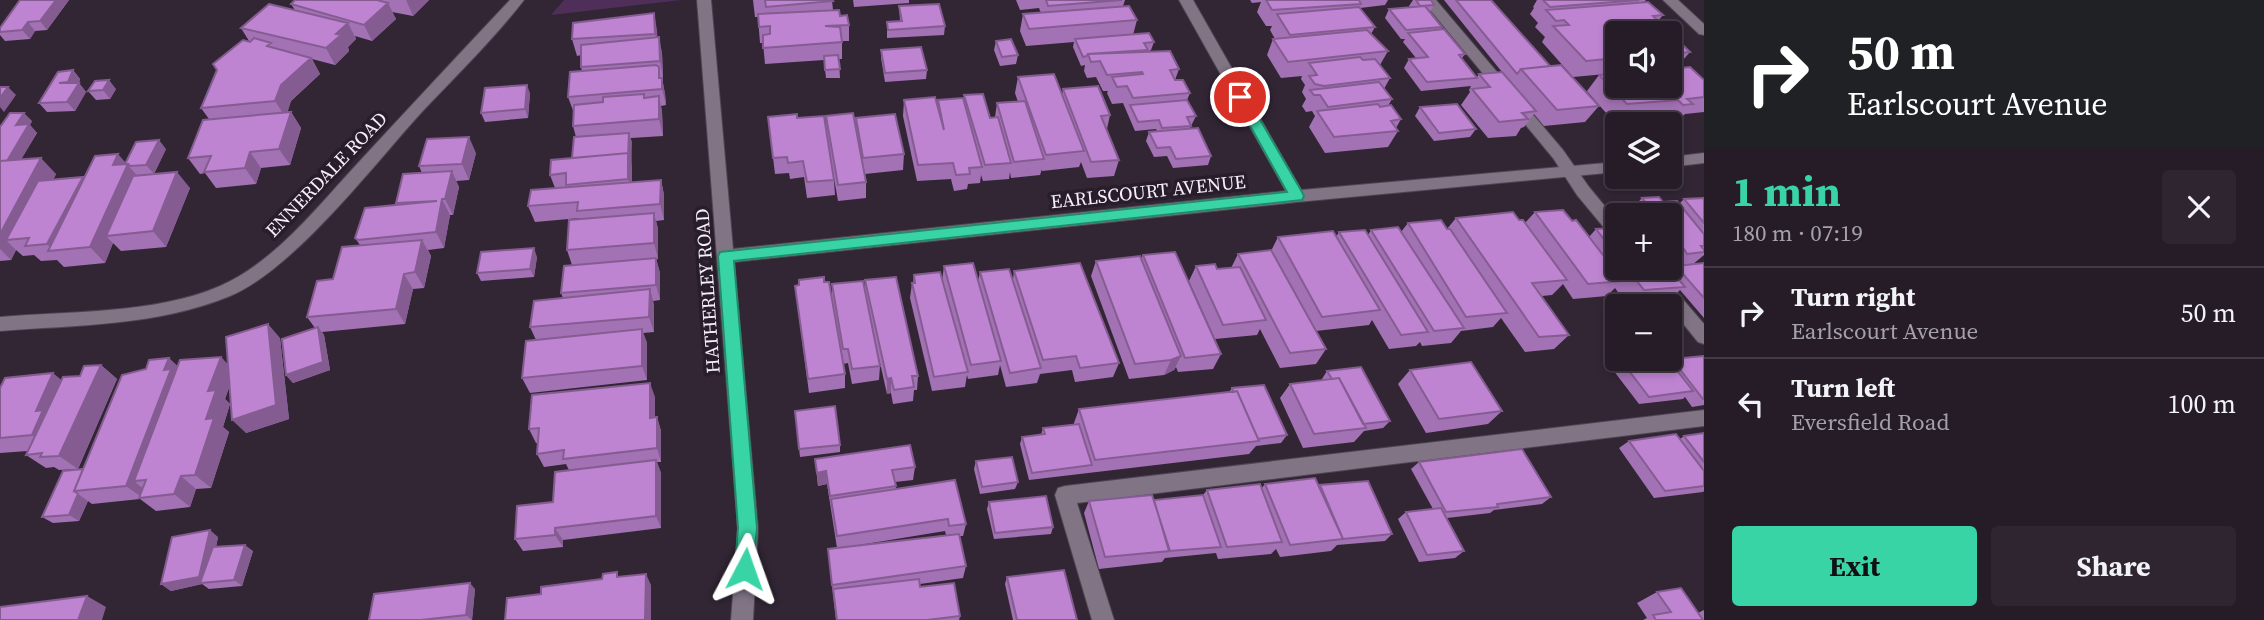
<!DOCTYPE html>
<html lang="en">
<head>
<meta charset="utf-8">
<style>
	:root { --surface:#261c28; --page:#2e2530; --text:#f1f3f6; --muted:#a4a1a8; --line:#423a45; --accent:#39d4a5 }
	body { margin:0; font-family:"Source Serif 4",serif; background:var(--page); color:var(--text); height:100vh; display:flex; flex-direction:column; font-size:26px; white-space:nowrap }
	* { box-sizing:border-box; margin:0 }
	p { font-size:23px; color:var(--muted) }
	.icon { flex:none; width:38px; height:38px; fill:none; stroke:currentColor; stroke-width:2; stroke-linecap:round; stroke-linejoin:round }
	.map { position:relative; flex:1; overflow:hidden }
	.panel { display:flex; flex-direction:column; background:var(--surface); width:560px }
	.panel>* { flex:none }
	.top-card { background:#202124; color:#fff; overflow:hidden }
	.fabs { position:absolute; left:1605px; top:21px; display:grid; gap:14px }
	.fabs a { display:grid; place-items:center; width:77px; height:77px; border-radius:7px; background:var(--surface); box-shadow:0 4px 10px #0003,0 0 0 2px var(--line); font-size:35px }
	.pin { position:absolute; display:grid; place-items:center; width:60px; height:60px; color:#fff; margin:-30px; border:4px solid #fff; border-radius:50%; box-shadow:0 2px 7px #0007 }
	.me { position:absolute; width:77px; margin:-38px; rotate:4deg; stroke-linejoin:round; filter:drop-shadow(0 0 5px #0008) }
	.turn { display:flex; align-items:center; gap:24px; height:147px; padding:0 28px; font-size:32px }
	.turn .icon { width:91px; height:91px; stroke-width:2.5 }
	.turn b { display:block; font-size:49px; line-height:60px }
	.round { display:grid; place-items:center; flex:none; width:74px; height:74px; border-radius:7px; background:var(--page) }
	.headline { display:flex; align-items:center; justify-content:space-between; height:119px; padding:0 28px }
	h1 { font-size:42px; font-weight:700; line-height:52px; color:var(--accent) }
	.cta { display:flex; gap:14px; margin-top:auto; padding:14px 28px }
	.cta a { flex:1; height:80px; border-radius:7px; background:var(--accent); color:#111; font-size:28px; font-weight:700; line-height:80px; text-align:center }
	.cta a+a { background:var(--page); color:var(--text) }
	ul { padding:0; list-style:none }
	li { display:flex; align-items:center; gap:21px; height:91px; padding:0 28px; border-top:2px solid var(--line) }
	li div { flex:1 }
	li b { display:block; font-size:26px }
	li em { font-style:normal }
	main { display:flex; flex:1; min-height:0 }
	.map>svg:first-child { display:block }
</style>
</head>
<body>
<main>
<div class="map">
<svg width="1704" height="620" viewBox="0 0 1704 620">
	<rect width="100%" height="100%" fill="#322635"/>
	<path fill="#4f2f59" d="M564,0H681L551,15Z"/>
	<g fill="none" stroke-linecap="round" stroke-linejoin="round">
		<g stroke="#4e4552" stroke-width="2">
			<path id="service" d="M1422,0H1436L1563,150L1589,187L1617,221V238L1611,236L1577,195L1553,158Z
				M1638,268H1656L1704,324V344L1698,342Z
				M1704,410V426L1077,503L1114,620H1092L1055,495L1058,488L1065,486Z"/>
		</g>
		<g stroke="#4e4552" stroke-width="2">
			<path id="minor" d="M510,0H524C493,40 455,77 420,114C372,167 294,269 230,296C158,326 76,325 0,331V317C69,311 156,314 220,286C276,261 317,207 358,163C408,109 459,54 510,0Z
				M697,0H711L733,249L1286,191L1179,0H1193L1301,190L1617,162V172L1297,202L734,262L758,529L753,620H731L738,529Z
				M1663,0H1678L1704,24V35L1699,34Z
				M1704,153V163L1670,167V157Z"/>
		</g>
		<use href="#service" fill="#817485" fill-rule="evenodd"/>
		<use href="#minor" fill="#817485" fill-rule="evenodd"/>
	</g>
	<path fill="#a372b4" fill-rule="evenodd" d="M20,0H69L47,30L35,31L30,39L5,41L0,35V28Z
		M295,0H429L413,16L392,12L396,19L372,41L355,36L356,39L348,47L349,51L335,65L312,59L320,74L291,101L287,112H291L301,128L290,165L261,168L256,184L216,188L205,173L200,174L188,158L209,119L201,108L249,41L241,28L295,10L291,4Z
		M753,0H832L833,10L849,25V41H842V59H839L840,78H826L824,60L765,64L763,43H760L758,17H755Z
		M853,0H909V3L854,7Z
		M1016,0H1125L1123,6L1137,20L1133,35L1154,42L1151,50L1148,52L1179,69L1175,80L1190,93L1187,100L1196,116L1190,128L1211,156L1208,165L1173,168L1167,156L1154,157L1146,141L1149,132L1157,131L1156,129L1135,131L1123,103L1112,104L1107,93L1108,91H1103L1096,77L1087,78L1084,71L1085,65L1081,66L1073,47L1074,42L1026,46L1020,31L1023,14L1041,13L1039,8L1020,10Z
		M1250,0H1388L1385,5L1360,8L1375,27L1371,34L1388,51L1380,65L1390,78L1384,89L1392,99L1388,106L1401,119L1396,128L1398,131L1388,147L1325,153L1309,127L1315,116L1312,111L1306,112L1302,106L1306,99L1302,92L1305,85L1301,79L1302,76L1281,78L1267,55L1273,39H1275L1270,30L1272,26H1266L1257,12L1261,2L1252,3Z
		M1413,0H1431L1434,5L1430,12L1442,27L1441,30L1465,54L1462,58L1477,77L1479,74L1502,72L1444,0H1491L1550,66L1599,106L1585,122L1544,126L1534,114L1524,127L1521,128L1516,136L1488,138L1461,105L1470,92L1469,90L1471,86L1421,91L1404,68L1409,59L1416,58L1403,42L1405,39H1401L1385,18L1389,9L1410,7L1409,6Z
		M1537,0H1646L1644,2L1663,15L1658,21L1690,52L1676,68L1704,80V112L1685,114L1678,121H1669L1663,116L1613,121L1587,91L1599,75L1670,86V33H1617V73L1573,77L1542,42L1545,37L1535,27L1538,23L1530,14L1534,8L1533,7Z
		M899,6L945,26L944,35L887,38V22L900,21Z
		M657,30V37L662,53L663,77H661L662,78L665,94L666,105L661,106L662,112L663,136L631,138L632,182L661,180L664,195V220L656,221L658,229V259H656L660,273V300L653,301L654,332L643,333L647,343V380L530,393L522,378L536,340L530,327L563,298L561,293L572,265L567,250L580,219V218L535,222L528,206L555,188L550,175L572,158L576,137L573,126L574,113L568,97L582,71L581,67V55L577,56L572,39Z
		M996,41L1018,55L1016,64L1000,66L994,50Z
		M881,50L927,70L926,79L885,82L881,58Z
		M73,70L80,79L79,83L86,92L75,111L47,112L39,103Z
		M1018,77L1062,95L1063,89L1110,115L1107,129L1119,160L1114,176L1087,178L1081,162L1079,167L1042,171V169L1040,175L1011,178L1010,172L1009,179L983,181L981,175L980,183L968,184L967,189L954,191L951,179L917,181L903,116L904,100L937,106L938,100H964V95L990,118L995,117L997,103L1018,102L1015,93Z
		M116,89L110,99L96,100L88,91Z
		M530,93L528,118L485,122L481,113Z
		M1420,107L1476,129L1470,137L1434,141L1415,116Z
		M826,116L856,130V118L904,154L903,170L865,174L866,182V198L838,201L829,149L834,180L835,195L807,198L804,177L790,179L789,173L775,174L768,117L797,118L826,131Z
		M32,121L30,125L37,133L21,159L56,174L53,180L83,177L84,179L166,149L154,174L137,175L190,188L166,247L121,251L113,243L105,263L64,267L57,260L41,261L34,255L23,256L16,250L11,260L0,261V127Z
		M476,153L469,180L456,181L459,187L453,215H450L444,248L428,250L431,256L424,288L413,289L405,324L322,332L324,335L330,370L293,383L286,375L315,328L307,317L333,279L360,245L355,238L397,205L396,203L422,173L419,166Z
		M1642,198L1679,204L1684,199L1704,198V255L1692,265L1704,263V318L1680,290L1668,302L1628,306L1615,288L1607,296L1573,299L1563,284L1552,295L1542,296L1569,335L1554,349L1525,352L1501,318L1493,327L1461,331L1451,343L1422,346L1420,342L1416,346L1389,349L1372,320L1369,325L1316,331L1326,349L1316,364L1280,368L1260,329L1257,335L1215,339L1189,281L1196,266L1217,269L1231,268L1238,254L1271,251L1278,237H1336L1339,232L1368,235L1371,230L1401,232L1408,223L1447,229L1456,218L1519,220L1525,223L1535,212L1572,221L1589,237L1596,229L1617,228V268H1669L1670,215H1626Z
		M1143,255L1221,354L1213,369L1178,372L1176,367L1174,370L1164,375L1129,379L1091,276L1096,261L1141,259Z
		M537,257L534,277L481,281L477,273Z
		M944,266L978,282L980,272L1013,279L1014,271L1119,363L1113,377L1075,382L1072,370L1040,374L1037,383L1006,387L1000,365L998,375L968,379L967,375L965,387L932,391L910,298L912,283H913L914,275L942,281Z
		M865,280L918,376L917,390H914L913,401L893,404L891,393L887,394L878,354L880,366L879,380L852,384L848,363L843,364L832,299V284L865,288Z
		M795,286L845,374V388L809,393Z
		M280,338L289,419L246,433L230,385L225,399L230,404L223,427L229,432L211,488L196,489L190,507L156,511L140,499L92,504L88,501L79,521L53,523L42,517L83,469L178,367L221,357L228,365Z
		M1704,356V405L1692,407L1685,397L1683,399L1639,404L1610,366L1618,359H1668L1670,361L1672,359Z
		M101,365L117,379L78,469L59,470L54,467L46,468L26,455L28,451L0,453V388L61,380L80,376Z
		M1410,370L1502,411L1488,424L1426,433L1398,384Z
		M1327,371L1390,421L1383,428L1364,431L1354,442L1303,448L1280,398L1290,384L1322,380V379Z
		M1232,388L1287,435L1281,443L1256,446L1249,454L1029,480L1020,444L1022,437L1041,435L1043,428L1074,425V423L1079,409L1229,392Z
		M655,397V417H657L661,431V462H657L661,473V528L563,540V547L523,551L515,539L553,502L569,470L566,464L544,467L537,454L538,443H536L529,429Z
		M795,411L840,445V452L800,457Z
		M1704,433V491L1703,492L1654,498L1619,448L1629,441L1680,439L1684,436Z
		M815,459L915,467L913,480L895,482L896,489L966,524L963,536H960L966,566L963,578L920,584V587L960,616L959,620H836L828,549L837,548L827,484L818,486ZM945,531L946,535L847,547Z
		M976,461L1018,482L1015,489L980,494L974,469Z
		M1419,462L1551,497L1542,504L1494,510L1490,513L1447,518L1464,551L1455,558L1419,562L1398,519L1406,512L1433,509L1411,469Z
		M1265,484L1319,486L1320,485L1392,534L1385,541L1337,545L1331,551L1280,557L1276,549L1271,554L1218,559L1216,553L1165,558L1162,562L1099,569L1084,513L1089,501L1154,500L1203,495L1207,490L1261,489Z
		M989,502L1053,527L1051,534L994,539L987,509Z
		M218,537L216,547L253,551L242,586L209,589L202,584L171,591L161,584Z
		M1007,577L1077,620H1013L1005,584Z
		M475,589L472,620H369Z
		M1657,592L1698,613L1704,610V620H1643L1647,618L1637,603Z"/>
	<path fill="#855c92" d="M56,0H69L47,30L40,21Z
		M406,0H429L413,16Z
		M388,3L396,19L372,41L364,25Z
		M654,13L657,30L658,50L655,34Z
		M28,22L35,31L30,39L22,30Z
		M348,23L356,39L348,47L349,51L335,65L326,48L336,34Z
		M659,37L662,53L663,77L660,61Z
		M311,58L320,74L291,101L286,118L275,101L281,85Z
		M73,70L80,79L78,85L79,83L86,92L75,111L67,102L75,90L68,82Z
		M662,78L665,94L666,105L662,89Z
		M109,80L116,89L110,99L103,90Z
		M527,85L530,93L528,118L525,109Z
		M8,87L16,95L4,112L0,107V98Z
		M659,96L662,112L663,136L659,119Z
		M291,112L301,128L290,165L279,149Z
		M24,113L32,121L30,125L37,133L15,170L6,161L16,125Z
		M629,133L632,142L631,163L632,169V194L628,179Z
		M469,137L476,153L469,180L462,164Z
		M159,140L166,149L154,174L146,165Z
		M250,152L261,168L256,184L245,168Z
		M118,154L141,180L106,236L113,243L105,263L90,247L113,165Z
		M41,158L56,174L22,239L6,240L16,250L11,260L0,249V234Z
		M452,171L459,187L453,215L445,199Z
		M177,172L190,188L166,247L153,231Z
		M83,177L97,193L54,251L47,244Z
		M661,180L664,195V220L660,204Z
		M442,199L450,215L444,248L436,232Z
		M654,213L658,229V259L654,243Z
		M422,240L431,256L424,288L415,272Z
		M534,248L537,257L534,277L530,269Z
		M656,258L660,273V300L656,285Z
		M404,274L413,289L405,324L396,309Z
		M650,289L654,304V332L649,317Z
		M268,324L280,338L289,419L246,433L232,420Z
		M318,327L324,335L330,370L293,383L286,375Z
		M642,329L647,343V380L642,366Z
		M1181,356L1174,370L1164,375L1171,360Z
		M221,357L234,371L225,399L230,404L223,427L229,432L211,488L195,475L206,419L208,391Z
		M169,358L184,372L146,480L134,481L146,491L144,499L126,486Z
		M101,365L117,379L78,469L59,456Z
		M53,373L71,388L50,448L32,435L36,411Z
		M891,378V393L887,394V379Z
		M650,383L655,397V432L650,418Z
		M657,417L661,431V462L657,448Z
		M656,460L661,473V528L656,516Z
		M826,471L827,484L818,486L817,473Z
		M181,476L196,489L190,507L174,494Z
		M78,494L88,501L79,521L69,515Z
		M555,528L563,540V547L555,535Z
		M210,530L218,537L209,582L200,583L202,584L171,591L161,584Z
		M245,545L253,551L242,586L234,580Z
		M646,574L651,585V620H645Z
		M470,583L475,589L472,620L466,615Z
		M87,596L106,607L102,620H78Z"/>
	<path fill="#be84d1" stroke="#855c92" stroke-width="2" d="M20,0H56L40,21L28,22L22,30L0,32V28Z
		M295,0H377L388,3L364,25L291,4Z
		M765,0H832L833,1L766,7Z
		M1046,0H1122L1048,6Z
		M1266,0H1359L1361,4L1272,10Z
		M1416,0H1431L1434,5L1420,6Z
		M1456,0H1491L1550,66L1521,69L1517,74Z
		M1543,0H1639L1550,7Z
		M1648,2L1663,15L1653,16L1690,52L1670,54V33H1617V58L1586,61L1553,26L1569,25L1564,20L1556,21L1546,10Z
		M269,4L348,23L336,34L341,35L326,48L241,28Z
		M939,4L945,26L888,30L887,22L902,21L899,6Z
		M1129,6L1137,20L1029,29L1023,14Z
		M1425,6L1442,27L1406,30L1389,9Z
		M1359,7L1375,27L1290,35L1277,14Z
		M839,10L840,16L847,15L849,25L825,26L840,27L842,42L763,48V35L770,34V26L759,27L758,14Z
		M654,13L655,34L572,39L573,23Z
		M1444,29L1465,54L1459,55L1477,78L1427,82L1409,59L1428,57L1408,33Z
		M1367,30L1388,51L1288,62L1273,39Z
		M1149,33L1154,42L1144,43L1148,50L1088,54L1087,56L1083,57L1075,39Z
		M659,37L660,61L581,67V45Z
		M254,38L271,43L267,46L311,58L281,85L275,101L201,108L217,70L213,64L243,40L250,42Z
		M1011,39L1018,55L1002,57L996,41Z
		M921,47L927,70L885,73L881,50Z
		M1170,51L1179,69L1170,70L1175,80H1183L1190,93L1133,98L1127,86L1117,87L1112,77L1143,74L1142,72L1107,75L1100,61L1091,62L1088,54Z
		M838,55L840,69L825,70L824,56Z
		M1360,57L1363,60L1375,59L1390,78L1324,86L1315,84L1309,76L1317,75L1309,63Z
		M656,65L659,67V78H662V89L568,97L570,72Z
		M1561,65L1599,106L1557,110L1521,69Z
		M1690,67L1704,80V97L1687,99L1693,104L1683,105L1678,100L1627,104L1599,75L1617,74V86H1670V69Z
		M73,70L68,82L59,83H79L67,102L39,103L58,72Z
		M1502,72L1536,111L1522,113L1528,119L1499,122L1472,89L1490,87L1479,74Z
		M1054,74L1084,151L1046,155L1018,77Z
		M109,80L103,90L88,91L95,81Z
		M1379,82L1392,99L1328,107L1320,95H1314L1310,90Z
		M527,85L525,109L481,113L485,88Z
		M1098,86L1110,115L1101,116L1119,160L1091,162L1063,89Z
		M0,87H8L0,98Z
		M644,94V98L659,96V119L573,126L574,105L603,102V97Z
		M983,94L990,118L998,117L1011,163L985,165L964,95Z
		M935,97L944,130L938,100L963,98L982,167L969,168L970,174L956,175L953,163L918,165L904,100Z
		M1187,100L1196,116L1187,117L1191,126L1162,128L1159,120L1138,122L1130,105Z
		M1025,101L1044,159L1014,162L997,103Z
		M1378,104L1380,107L1391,105L1401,119L1391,121L1398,131L1334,137L1317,111Z
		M1457,104L1476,129L1439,133L1420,107Z
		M291,112L279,149L250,152L245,168L204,172L211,156L188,158L203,120Z
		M10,113H24L16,125L29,124L7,161H0V127Z
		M853,113L866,182L838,185L826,116Z
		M797,114V118L824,116L834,180L807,182L803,161L788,163L787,157L773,158L768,117Z
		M895,114L904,154L863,158L856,118Z
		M1198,128L1211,156L1176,159L1170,147L1157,148L1149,132Z
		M629,133L628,156V153L572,158L574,137Z
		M469,137L462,164L419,166L427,139Z
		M159,140L146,165L130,166L128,164H125L136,142Z
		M628,153V179L566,185V173L550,175L551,160Z
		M118,154L113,165L128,164L90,247L48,251L95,156Z
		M41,158L0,234V161Z
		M452,171L445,199H442L436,232L358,240L355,238L365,208L437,201L396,203L403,174Z
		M177,172L153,231L106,236L133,176Z
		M83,177L47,244L25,246L29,238L6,240L38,181Z
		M661,180L660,204L577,211L578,202L528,206L531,190Z
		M1659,197L1663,202L1677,201L1704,234V246H1701L1704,250V252L1687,254L1684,249L1671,250L1670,248V215H1643L1635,205H1648L1642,198Z
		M1704,198V223L1684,199Z
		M1563,210L1572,221L1576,220L1623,281L1588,284L1535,212Z
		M1513,212L1519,220H1523L1567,280L1532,283L1569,335L1539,337L1456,218Z
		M654,213V243L567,250L569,220Z
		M1441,220L1447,229H1450L1507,313L1466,317L1408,223Z
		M1398,227L1464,328L1434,331L1371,230Z
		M1617,228V256L1596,229Z
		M1365,230L1428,332L1401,335L1339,232Z
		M1333,231L1380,310L1322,317L1278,237Z
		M422,240L415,272L404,274L396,309L307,317L317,281L333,279L342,247Z
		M534,248L530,269L477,273L481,252Z
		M1271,250L1326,349L1290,353L1238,254Z
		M1175,252L1221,354L1185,358L1143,255Z
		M1140,256L1181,356L1171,360L1135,364L1096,261Z
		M656,258V285L561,293L564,266Z
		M973,263L1001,361L971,365L944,266Z
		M1080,263L1119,363L1080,368L1076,356L1043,360L1014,271Z
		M1704,263V298L1676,266Z
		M1215,264L1217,269L1240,267L1266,320L1223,325L1196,266Z
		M1626,268H1669L1685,287L1644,290Z
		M1009,269L1041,368L1010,373L980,272Z
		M940,272L968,372L934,377L912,283H915L914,275Z
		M824,277V282H829L845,374L808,379L795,286L799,285V280Z
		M896,277L918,376H912L914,387L894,390L891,378L887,379L865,280Z
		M863,281L880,366L852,369L848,349H843L832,284Z
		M650,289L649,317L530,327L534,301Z
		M268,324L276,405L232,420L226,337Z
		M318,327L323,362L286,375L282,339Z
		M642,329V366L522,378L526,341Z
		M1704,356V399H1703L1672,359Z
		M221,357L208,391L216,390L206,419L214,418L195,475L181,476L174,494L139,498L146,480L134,481L180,360Z
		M169,358L164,370L171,369L126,486L74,491L122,375L146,369L149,360Z
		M1620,359H1668L1693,391L1649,397Z
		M1471,362L1502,411L1439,419L1410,370Z
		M101,365L59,456L40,457L42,453L26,455L63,377L80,376L84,366Z
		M1361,367L1390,421L1363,424L1339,378L1332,379L1327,371Z
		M53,373L36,411L43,410L32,435L0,438V388L5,378Z
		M1339,378L1366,428L1314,434L1290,384Z
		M650,383V418L657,417V448L563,459L564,450L537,454L539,428L529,429L532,395Z
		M1264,385L1287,435L1258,439L1237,391L1233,392L1232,388Z
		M1237,391L1259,441L1095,460L1079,409Z
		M835,406L840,445L799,449L795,411Z
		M1079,424L1092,465L1032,473L1022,437L1045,434L1043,428Z
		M1704,433V462L1684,436Z
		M1676,434L1704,471V486L1665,491L1629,441Z
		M910,445L915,467L892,470L896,486L830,496L826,471L817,473L815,459Z
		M1522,449L1551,497L1497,504L1498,507L1446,512L1419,462Z
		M1012,457L1018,482L982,487L976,461Z
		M656,460V516L555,528V535L515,539L517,506L553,502L555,472Z
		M83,469L74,491L78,494L69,515L42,517L63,471Z
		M1315,478L1343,539L1290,545L1265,484Z
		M955,480L966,524L949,526L948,519L837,536L831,499Z
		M1368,481L1392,534L1343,539L1320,485Z
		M1260,484L1282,542L1227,547L1207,490Z
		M1152,495L1170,551L1105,557L1089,501Z
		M1203,495L1221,547L1169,551L1154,500Z
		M1046,496L1053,527L995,533L989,502Z
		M1441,508L1464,551L1427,555L1406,512Z
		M210,530L199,577L161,584L172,537Z
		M959,534L966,566L832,585L828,549Z
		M245,545L234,580L200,583L213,547Z
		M1064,570L1077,620H1017L1007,577Z
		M617,572V577L646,574L645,620H505L507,598L541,594V587L602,579L603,574Z
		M919,579L920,587L954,583L960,616L927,620H837L833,589Z
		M470,583L466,615L421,620H369L374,594Z
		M1681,588L1703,620H1656L1653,615L1671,612L1657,592Z
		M87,596L78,620H0V607Z"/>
	<path fill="#39d4a5" stroke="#258a6b" stroke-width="2" d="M1240,92L1247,97L1302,192L1304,196L1302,200L734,261L757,528L752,575L745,578L738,575L735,569L738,528L718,256L720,252L1287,192L1234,97Z"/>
	<g text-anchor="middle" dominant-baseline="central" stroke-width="7" stroke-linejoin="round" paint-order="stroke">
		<g font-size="19" fill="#f6eff9" stroke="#281d2b">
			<text transform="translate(326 174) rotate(-46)">ENNERDALE ROAD</text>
			<text transform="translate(1148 191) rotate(-6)">EARLSCOURT AVENUE</text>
			<text transform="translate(707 291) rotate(-94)">HATHERLEY ROAD</text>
		</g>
	</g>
</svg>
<div class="fabs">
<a><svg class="icon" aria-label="sound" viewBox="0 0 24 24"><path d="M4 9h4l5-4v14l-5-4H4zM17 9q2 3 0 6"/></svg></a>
<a><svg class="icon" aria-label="layers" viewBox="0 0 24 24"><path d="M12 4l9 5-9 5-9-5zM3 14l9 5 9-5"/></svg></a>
<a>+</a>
<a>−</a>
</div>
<div class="pin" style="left:1240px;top:97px;background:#d93025"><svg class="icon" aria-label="arrive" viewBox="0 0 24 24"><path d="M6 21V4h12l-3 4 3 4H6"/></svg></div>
<svg class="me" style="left:745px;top:569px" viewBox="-20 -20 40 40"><path d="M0-17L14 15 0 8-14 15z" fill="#39d4a5" stroke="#fff" stroke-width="4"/></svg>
</div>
<section class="panel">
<div class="top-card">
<div class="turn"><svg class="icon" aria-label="right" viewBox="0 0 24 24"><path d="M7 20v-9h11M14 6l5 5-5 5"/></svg><div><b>50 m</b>Earlscourt Avenue</div></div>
</div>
<div class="headline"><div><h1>1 min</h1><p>180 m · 07:19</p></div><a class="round"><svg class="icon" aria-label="close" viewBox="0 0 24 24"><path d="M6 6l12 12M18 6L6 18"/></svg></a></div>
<ul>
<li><svg class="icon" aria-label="right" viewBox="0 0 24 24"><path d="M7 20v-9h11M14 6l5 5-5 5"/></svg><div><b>Turn right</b><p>Earlscourt Avenue</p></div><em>50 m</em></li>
<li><svg class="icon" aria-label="left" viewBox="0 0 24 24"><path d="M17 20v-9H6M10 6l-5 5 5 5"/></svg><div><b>Turn left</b><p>Eversfield Road</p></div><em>100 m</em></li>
</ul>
<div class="cta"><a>Exit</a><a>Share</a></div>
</section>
</main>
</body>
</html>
